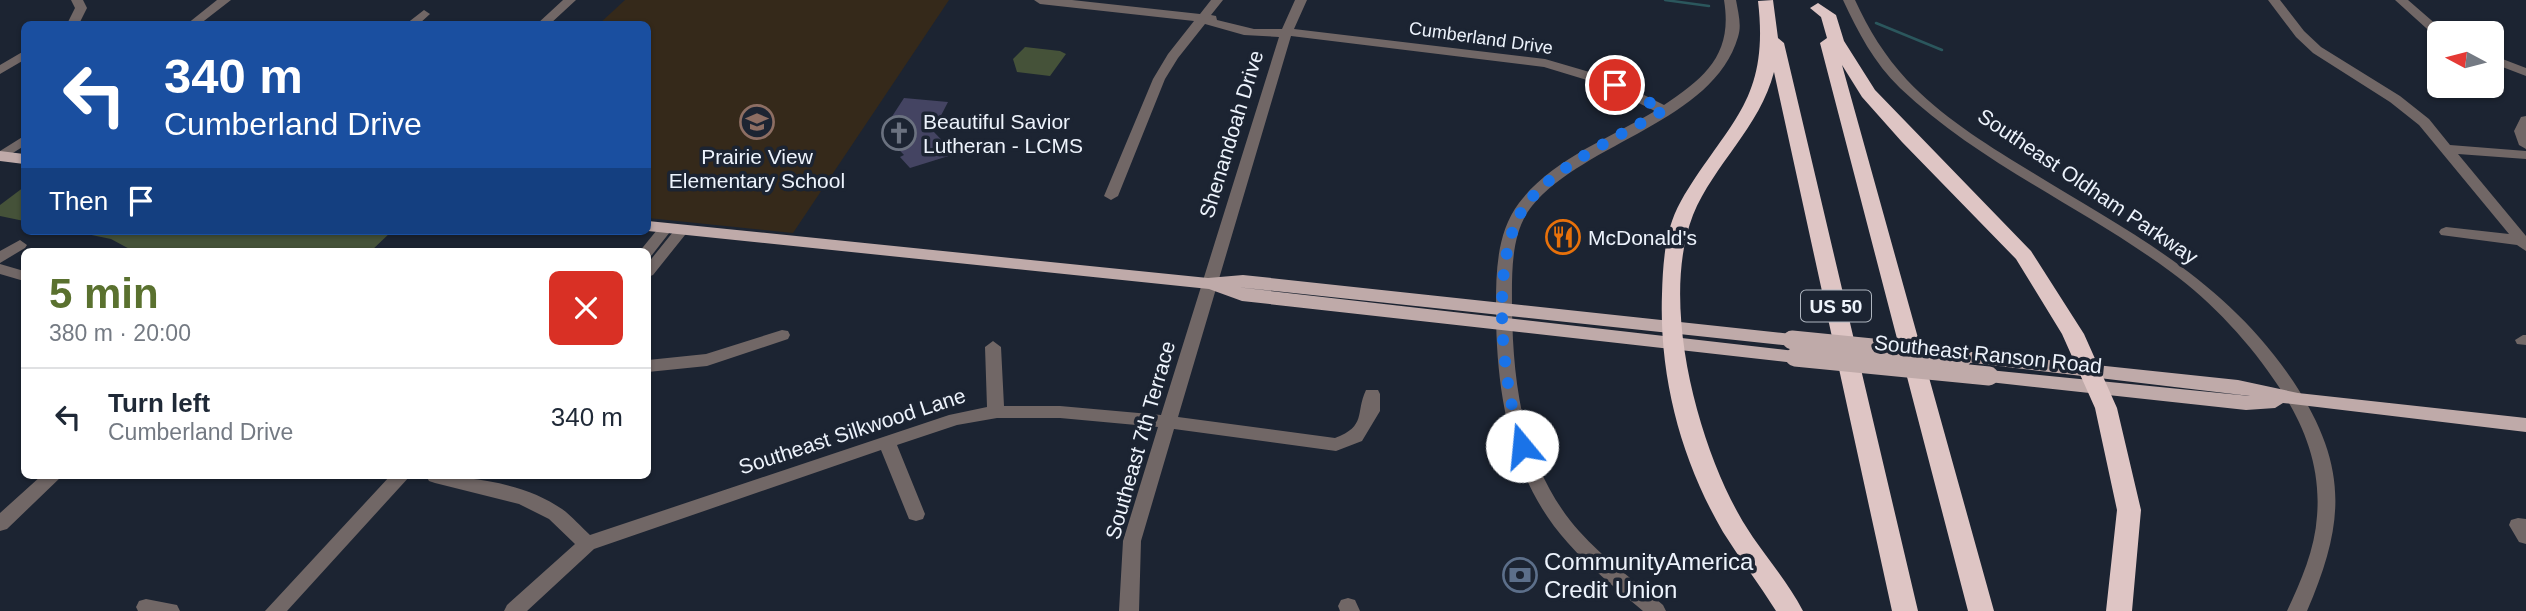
<!DOCTYPE html>
<html lang="en">
<head>
<meta charset="utf-8">
<style>
	:root { --surface:#fff; --page:#f6f6f7; --text:#1f2937; --muted:#747a83; --line:#e0e1e3; --accent:#5a712f }
	body { margin:0; font-family:Arial,sans-serif; background:var(--page); color:var(--text); height:100vh; display:flex; flex-direction:column; font-size:26px; white-space:nowrap }
	* { box-sizing:border-box; margin:0 }
	p { font-size:23px; color:var(--muted) }
	.icon { flex:none; width:38px; height:38px; fill:none; stroke:currentColor; stroke-width:2; stroke-linecap:round; stroke-linejoin:round }
	.map { position:relative; flex:1; overflow:hidden }
	.panel { position:absolute; left:21px; top:248px; width:630px; height:231px; display:flex; flex-direction:column; background:var(--surface); border-radius:10px; box-shadow:0 2px 5px #0004 }
	.panel>* { flex:none }
	.banner { position:absolute; left:21px; top:21px; width:630px; height:214px; border-radius:10px; box-shadow:0 2px 5px #0004; background:#1a4fa0; color:#fff; overflow:hidden }
	.needle { width:46px; rotate:277deg }
	.buttons { position:absolute; left:2427px; top:21px; display:grid; gap:14px }
	.buttons a { display:grid; place-items:center; width:77px; height:77px; border-radius:10px; background:var(--surface); box-shadow:0 2px 5px #0004; font-size:35px }
	.pin { position:absolute; display:grid; place-items:center; width:60px; height:60px; color:#fff; margin:-30px; border:4px solid #fff; border-radius:50%; box-shadow:0 2px 7px #0007 }
	.me { position:absolute; width:77px; margin:-38px; rotate:343deg; stroke-linejoin:round; filter:drop-shadow(0 0 5px #0008) }
	.turn { display:flex; align-items:center; gap:24px; height:147px; padding:0 28px; font-size:32px }
	.turn .icon { width:91px; height:91px; stroke-width:2.5 }
	.turn b { display:block; font-size:49px; line-height:60px }
	.then { display:flex; align-items:center; height:66px; padding:0 28px; background:#0003; gap:14px; font-size:26px }
	.round { display:grid; place-items:center; flex:none; width:74px; height:74px; border-radius:10px; background:var(--page) }
	.summary { display:flex; align-items:center; justify-content:space-between; height:119px; padding:0 28px }
	h1 { font-size:42px; font-weight:700; line-height:52px; color:var(--accent) }
	ul { padding:0; list-style:none }
	li { display:flex; align-items:center; gap:21px; height:98px; padding:0 28px; border-top:2px solid var(--line) }
	li div { flex:1 }
	li b { display:block; font-size:26px }
	li em { font-style:normal }
	.map>svg:first-child { display:block }
</style>
</head>
<body>
<div class="map">
<svg width="2526" height="611" viewBox="0 0 2526 611">
	<rect width="100%" height="100%" fill="#1c2432"/>
	<path fill="#35291a" d="M625,0H949L793,233L648,218V24H599Z"/>
	<path fill="#455239" d="M1025,47L1060,51L1066,54L1050,76L1017,72L1013,59Z
		M24,187V221L0,216V205Z
		M72,231H392L370,252H135L111,239Z"/>
	<g fill="none" stroke-linecap="round" stroke-linejoin="round">
		<path stroke="#2b575d" stroke-width="2.5" d="M1665,0L1709,6
			M1876,23L1942,50"/>
	</g>
	<path fill="#444462" d="M904,98L948,102L933,131L955,154L910,168L900,157L904,155L882,132Z"/>
	<g fill="none" stroke-linecap="round" stroke-linejoin="round">
		<path fill="#716766" fill-rule="evenodd" d="M71,0H83L87,8L79,24H67L75,8Z
			M217,0H231L200,24H187Z
			M563,0H576L550,24H537Z
			M1034,0H1072L1200,14L1211,0H1223L1211,15L1216,16L1217,20L1254,29H1282L1295,0H1307L1294,29L1545,59L1610,78L1664,105C1706,77 1733,54 1724,0H1736C1738,12 1742,25 1738,37C1713,122 1586,141 1532,206C1510,233 1512,275 1512,308C1513,388 1524,469 1579,531C1604,559 1635,581 1663,605L1666,611H1643C1617,589 1590,568 1568,543C1511,480 1497,397 1496,315C1496,277 1495,235 1519,203C1551,160 1610,138 1655,111L1600,84L1544,67L1291,36L1178,417L1335,438C1367,426 1355,413 1366,390H1378L1380,394V411L1362,441L1336,451L1174,429L1141,541L1139,611H1119L1123,541L1158,427L1060,418H997L957,425L897,445L925,514L923,519L916,521L909,519L881,450L594,549L527,611H504L507,605L575,544L549,519L519,504L435,483L429,481L426,476C470,476 525,483 562,509C572,516 581,527 590,535L949,415L987,407L985,347L993,341L1001,347L1004,406H1060L1161,415L1279,37L1244,35L1205,24L1178,58L1165,79L1118,196L1111,200L1104,196L1153,79L1168,54L1194,21L1040,4Z
			M1843,0H1855C1869,30 1884,55 1907,80C1940,115 1984,143 2025,168C2128,232 2223,277 2293,381C2348,465 2346,521 2307,611H2287C2301,581 2315,549 2317,516C2321,468 2305,426 2279,387C2251,344 2212,302 2171,272C2083,207 1980,164 1900,88C1874,63 1858,32 1843,0Z
			M2268,0H2280L2304,31L2321,47L2400,96L2429,119L2450,145L2526,151V159L2458,154L2526,236V251L2517,245L2441,235L2439,232L2441,229L2446,227L2509,234L2419,125L2390,102L2313,53L2296,37Z
			M2395,0H2408L2446,33H2440V38L2436,37Z
			M424,10L430,14L419,24H406Z
			M24,51V60L0,74V65Z
			M2492,55L2526,68V76L2492,63Z
			M2526,116V149L2519,145L2514,131L2521,117Z
			M24,136V146L0,161V151Z
			M666,223L673,228L652,255L648,257V252H639L661,225Z
			M682,225L689,230L653,275L648,277V263L677,227Z
			M20,240L27,245L25,248L0,263V251Z
			M0,264L24,271V281L0,274Z
			M782,330L788,331L790,335L788,339L707,366L648,372V360L706,354Z
			M2523,335H2526V345L2517,344L2515,340Z
			M41,476H62L7,529L0,531V513Z
			M390,476H410L287,611H265Z
			M2518,518L2526,519V544L2519,542L2509,525L2511,520Z
			M1348,598L1355,600L1360,611H1340L1338,606L1341,600Z
			M146,599L177,605L180,611H138L136,607L139,601Z"/>
		<path fill="#bfaaa9" fill-rule="evenodd" d="M0,151L24,154V164L0,161Z
			M648,221L1208,278L1243,275L1792,334L1798,336L1801,340L1798,344L1792,346L1236,287L1795,351L1804,357L1795,363L1242,301L1209,289L648,231Z
			M1963,351L2238,380L2298,393L2526,418V432L2283,403L2275,408L2246,410L1989,382L1980,376L1989,370L2250,396L1957,361L1954,357Z"/>
		<path fill="#dec5c4" fill-rule="evenodd" d="M1773,0L1778,38L1784,43L1918,611H1892L1774,72C1760,127 1714,164 1693,215C1660,300 1696,437 1738,513C1757,548 1785,576 1803,611H1776C1759,584 1740,559 1723,532C1681,460 1659,377 1662,294C1663,262 1665,229 1681,201C1727,122 1770,103 1758,1Z
			M1818,3L1836,15L1844,41L1875,90L2031,251L2084,334L2117,408L2141,510L2132,611H2106L2117,510L2095,408L2062,334L2016,259L1902,142L1862,97L1842,65L1994,611H1968L1820,43L1827,38L1821,17L1810,8Z"/>
		<path stroke="#bfaaa9" stroke-width="19" d="M1792,340L1963,357
			M1795,357L1989,376"/>
	</g>
	<g fill="none" stroke-linecap="round" stroke-linejoin="round">
		<path stroke="#1a73e8" stroke-width="12" stroke-dasharray="0 21.6" d="M1522,446C1503,386 1486,254 1528,202C1558,164 1622,135 1664,110L1615,85"/>
	</g>
	<defs>
		<g id="school-ring" transform="scale(1.75)"><circle r="9.5" fill="#1c2432" stroke="#8d6e63" stroke-width="1.5"/><path d="M0-5L7-2L0 1L-7-2ZM-4 1L0 2.5L4 1V4Q0 6-4 4Z" fill="#8d6e63"/></g>
		<g id="church-ring" transform="scale(1.75)"><circle r="9.5" fill="#1c2432" stroke="#6b7280" stroke-width="1.5"/><path d="M-1.2-6h2.4v3.5h3.3v2.4h-3.3V6h-2.4V-.1h-3.3v-2.4h3.3Z" fill="#6b7280"/></g>
		<g id="restaurant-ring" transform="scale(1.75)"><circle r="9.5" fill="#1c2432" stroke="#e8710a" stroke-width="1.5"/><path d="M-5-6h1v4h1v-4h1v4h1v-4h1v5L-1.5 .5V6h-2V.5L-5-1ZM5-6V6H3V1.5H1.5Q1.5-4 5-6Z" fill="#e8710a"/></g>
		<g id="bank-ring" transform="scale(1.75)"><circle r="9.5" fill="#1c2432" stroke="#5c6f8a" stroke-width="1.5"/><path d="M-6-4H6V4H-6ZM0-2.3a2.3 2.3 0 1 0 0 4.6a2.3 2.3 0 1 0 0-4.6Z" fill="#5c6f8a"/></g>
	</defs>
	<g fill-rule="evenodd">
		<use href="#school-ring" x="757" y="122"/>
		<use href="#church-ring" x="899" y="133"/>
		<use href="#restaurant-ring" x="1563" y="237"/>
		<use href="#bank-ring" x="1520" y="575"/>
	</g>
	<g text-anchor="middle" dominant-baseline="central" stroke-width="7" stroke-linejoin="round" paint-order="stroke">
		<g font-size="18" fill="#edf3fc" stroke="#1c2432">
			<text transform="translate(1481 38) rotate(8)">Cumberland Drive</text>
		</g>
		<rect fill="#1c2432" stroke="#aeb5bf" stroke-width="2" x="1801" y="290.5" width="70" height="31" rx="5"/>
		<g font-size="19" font-weight="bold" fill="#edf3fc">
			<text x="1836" y="306">US 50</text>
		</g>
		<g font-size="21" fill="#edf3fc" stroke="#1c2432" text-anchor="start">
			<text x="923" y="121">Beautiful Savior<tspan x="923" dy="24">Lutheran - LCMS</tspan></text>
			<text x="757" y="156" text-anchor="middle">Prairie View<tspan x="757" dy="24">Elementary School</tspan></text>
			<text x="1588" y="237">McDonald's</text>
		</g>
		<g font-size="21" fill="#edf3fc" stroke="#1c2432">
			<text transform="translate(1231 134) rotate(-73)">Shenandoah Drive</text>
			<text transform="translate(2088 186) rotate(34)">Southeast Oldham Parkway</text>
			<text transform="translate(1988 354) rotate(6)">Southeast Ranson Road</text>
			<text transform="translate(852 431) rotate(-18)">Southeast Silkwood Lane</text>
			<text transform="translate(1140 440) rotate(-74)">Southeast 7th Terrace</text>
		</g>
		<g font-size="24" fill="#edf3fc" stroke="#1c2432" text-anchor="start">
			<text x="1544" y="561">CommunityAmerica<tspan x="1544" dy="28">Credit Union</tspan></text>
		</g>
	</g>
</svg>
<div class="buttons">
<a><svg class="needle" viewBox="-14 -14 28 28"><path d="M0-13l5 13h-10z" fill="#e53935"/><path d="M0 13l5-13h-10z" fill="#747a83"/></svg></a>
</div>
<div class="pin" style="left:1615px;top:85px;background:#d93025"><svg class="icon" aria-label="arrive" viewBox="0 0 24 24"><path d="M6 21V4h12l-3 4 3 4H6"/></svg></div>
<svg class="me" style="left:1522px;top:446px" viewBox="-20 -20 40 40"><circle r="19" fill="#fff"/><path d="M0-13L10 11 0 6-10 11z" fill="#1a73e8"/></svg>
<div class="banner">
<div class="turn"><svg class="icon" aria-label="left" viewBox="0 0 24 24"><path d="M17 20v-9H6M10 6l-5 5 5 5"/></svg><div><b>340 m</b>Cumberland Drive</div></div>
<div class="then">Then<svg class="icon" aria-label="arrive" viewBox="0 0 24 24"><path d="M6 21V4h12l-3 4 3 4H6"/></svg></div>
</div>
<section class="panel">
<div class="summary"><div><h1>5 min</h1><p>380 m · 20:00</p></div><a class="round" style="background:#d93025;color:#fff"><svg class="icon" aria-label="close" viewBox="0 0 24 24"><path d="M6 6l12 12M18 6L6 18"/></svg></a></div>
<ul>
<li><svg class="icon" aria-label="left" viewBox="0 0 24 24"><path d="M17 20v-9H6M10 6l-5 5 5 5"/></svg><div><b>Turn left</b><p>Cumberland Drive</p></div><em>340 m</em></li>
</ul>
</section>
</div>
</body>
</html>
